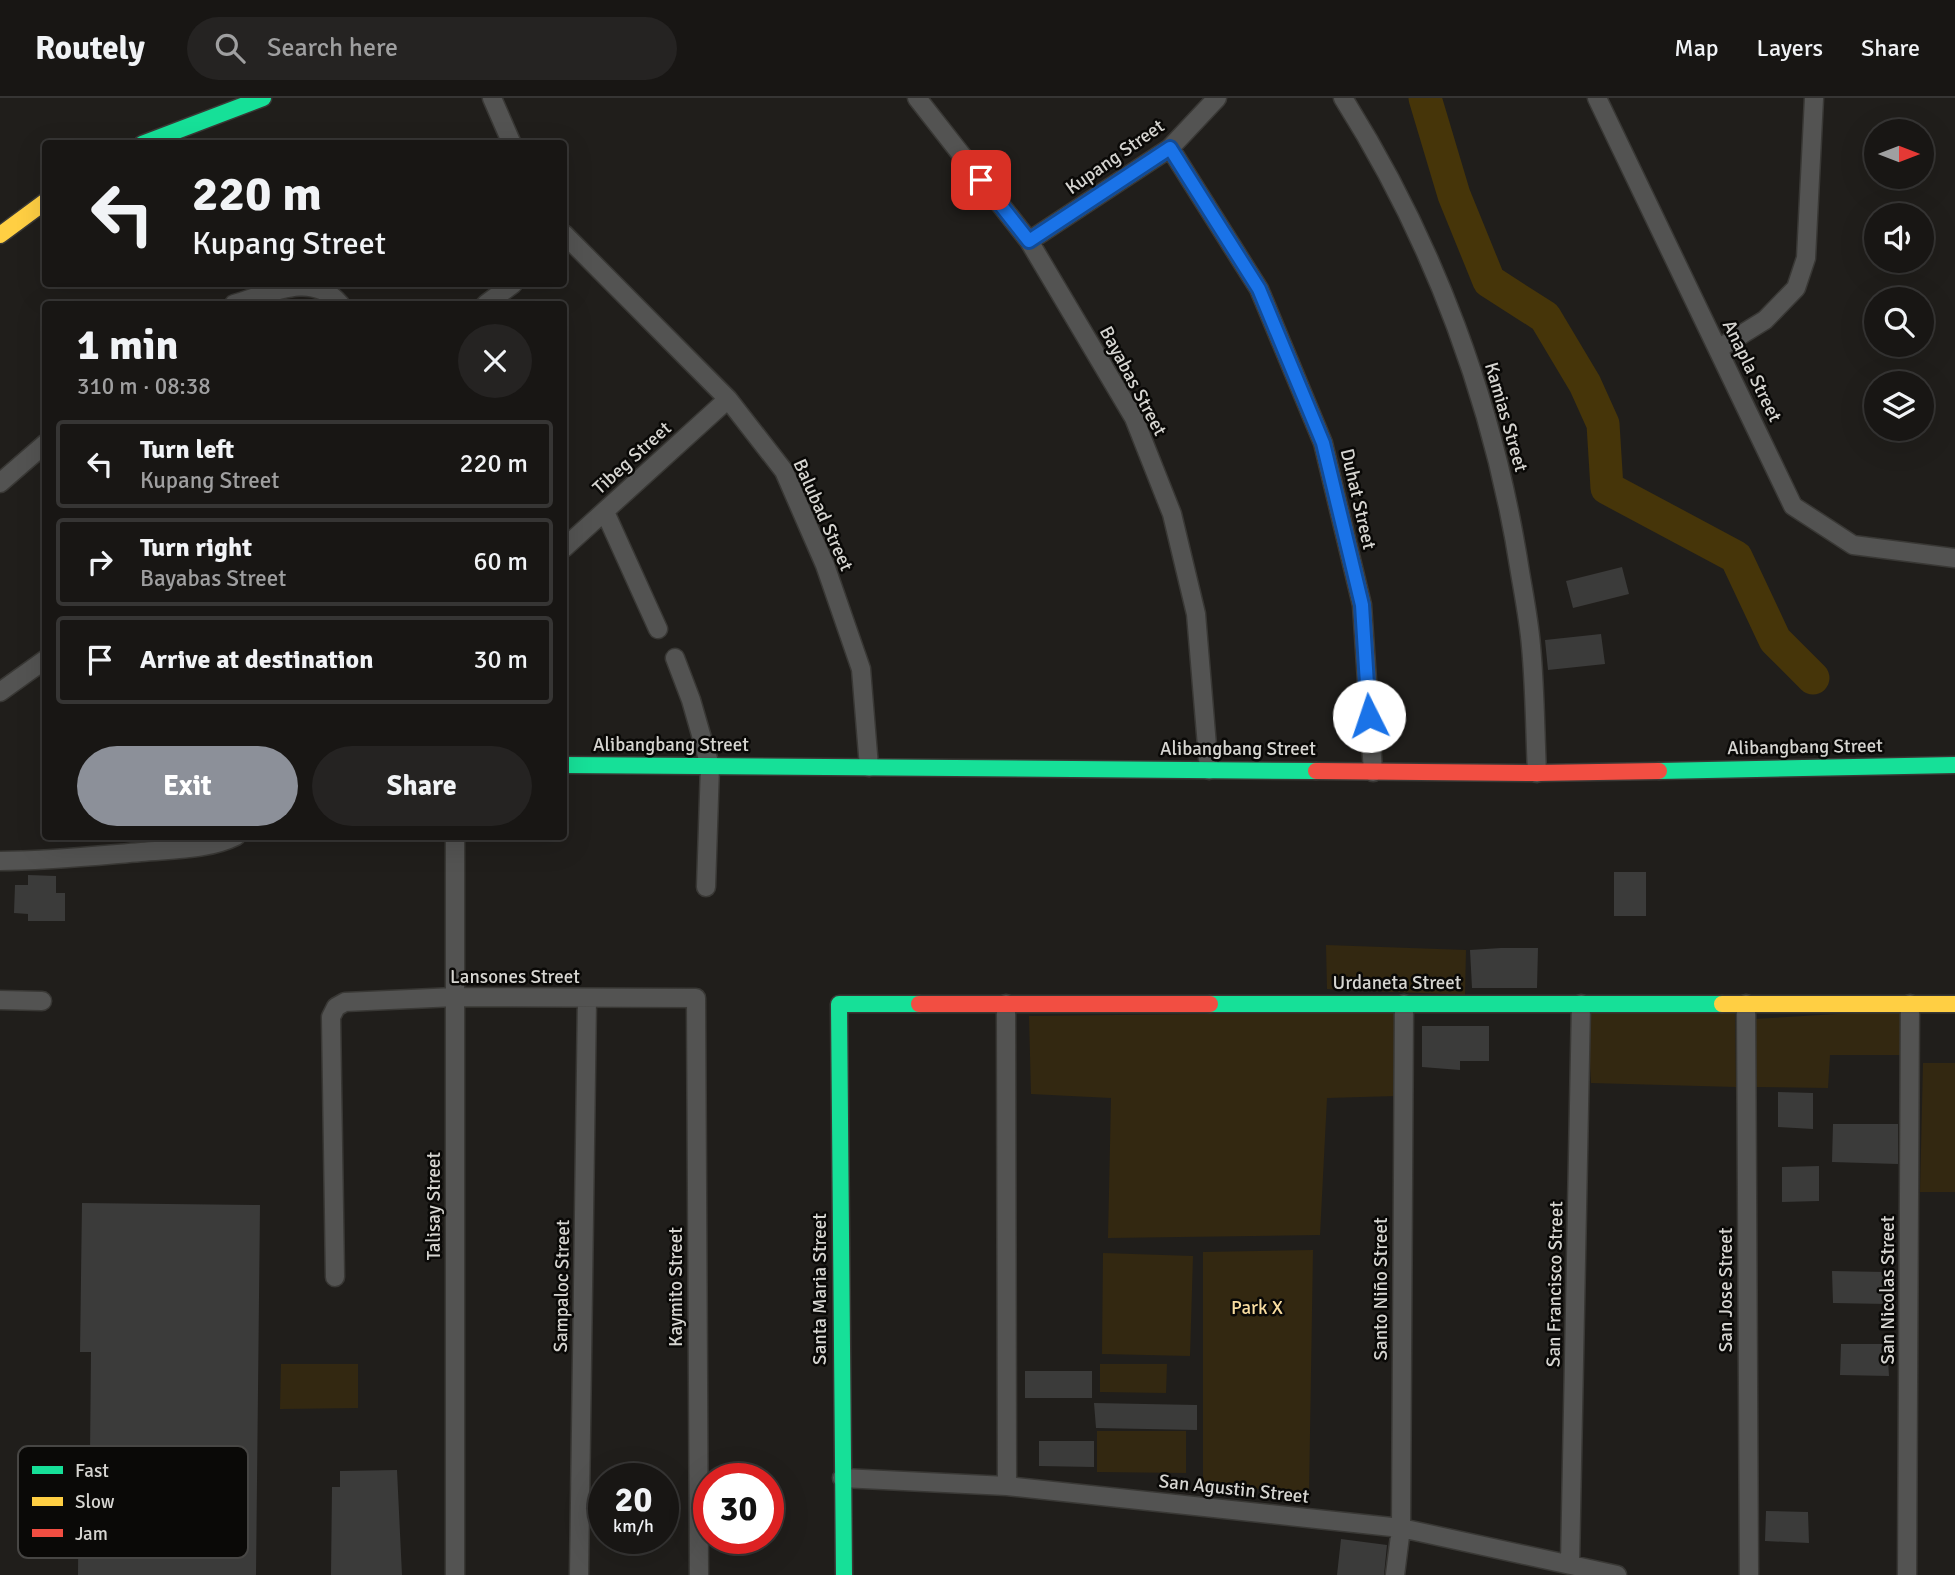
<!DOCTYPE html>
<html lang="en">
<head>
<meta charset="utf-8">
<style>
	:root { --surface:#181614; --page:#252322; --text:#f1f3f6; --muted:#9f9fa0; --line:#363534; --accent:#8c9099 }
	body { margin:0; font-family:Signika,sans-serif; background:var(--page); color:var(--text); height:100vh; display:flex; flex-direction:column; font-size:26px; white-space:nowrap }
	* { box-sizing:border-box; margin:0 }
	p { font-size:23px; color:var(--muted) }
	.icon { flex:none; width:38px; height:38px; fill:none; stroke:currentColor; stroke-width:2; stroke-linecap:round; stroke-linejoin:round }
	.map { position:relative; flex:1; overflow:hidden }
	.details { position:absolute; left:42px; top:203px; width:525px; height:539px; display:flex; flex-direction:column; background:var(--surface); border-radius:7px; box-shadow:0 7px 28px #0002,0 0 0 2px var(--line) }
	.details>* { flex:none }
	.banner { position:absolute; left:42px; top:42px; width:525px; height:147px; border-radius:7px; box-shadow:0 7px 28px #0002,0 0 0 2px var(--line); background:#181614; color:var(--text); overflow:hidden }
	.needle { width:46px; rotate:90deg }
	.fabs { position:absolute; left:1864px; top:21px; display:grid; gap:14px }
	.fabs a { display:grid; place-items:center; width:70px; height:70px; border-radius:50%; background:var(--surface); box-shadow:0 7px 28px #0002,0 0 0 2px var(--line); font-size:35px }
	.speed { position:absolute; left:588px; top:1365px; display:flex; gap:14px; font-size:35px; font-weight:700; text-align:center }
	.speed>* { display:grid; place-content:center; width:91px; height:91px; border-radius:50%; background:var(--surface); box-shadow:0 7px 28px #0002,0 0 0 2px var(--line); line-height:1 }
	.speed small { font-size:18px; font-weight:400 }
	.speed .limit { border:10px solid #d22; background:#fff; color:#111 }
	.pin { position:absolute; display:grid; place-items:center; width:60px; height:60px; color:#fff; margin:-30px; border-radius:14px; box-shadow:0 4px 10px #0006 }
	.me { position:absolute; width:77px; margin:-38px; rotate:356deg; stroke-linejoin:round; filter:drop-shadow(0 0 5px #0008) }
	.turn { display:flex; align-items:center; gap:24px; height:147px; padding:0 35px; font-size:32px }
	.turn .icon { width:91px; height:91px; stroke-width:2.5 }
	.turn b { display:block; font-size:49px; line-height:60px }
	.round { display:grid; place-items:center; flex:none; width:74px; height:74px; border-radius:37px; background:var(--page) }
	.headline { display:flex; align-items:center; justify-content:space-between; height:119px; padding:0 35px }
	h1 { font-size:42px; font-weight:800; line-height:52px }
	.primary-button { display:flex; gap:14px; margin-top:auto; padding:14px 35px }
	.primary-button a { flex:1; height:80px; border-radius:42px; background:var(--accent); color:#fff; font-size:28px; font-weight:800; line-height:80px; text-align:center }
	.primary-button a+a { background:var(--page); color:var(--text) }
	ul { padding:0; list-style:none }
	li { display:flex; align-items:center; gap:21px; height:88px; margin:0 14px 10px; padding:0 21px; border:4px solid var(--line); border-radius:7px }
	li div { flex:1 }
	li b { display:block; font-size:26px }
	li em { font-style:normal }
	header { display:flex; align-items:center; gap:42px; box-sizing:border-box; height:98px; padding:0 35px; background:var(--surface); border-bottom:2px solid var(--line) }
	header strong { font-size:33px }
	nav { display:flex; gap:38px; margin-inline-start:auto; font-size:24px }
	.search { width:490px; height:63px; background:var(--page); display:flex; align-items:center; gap:18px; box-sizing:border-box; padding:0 24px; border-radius:38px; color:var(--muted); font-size:26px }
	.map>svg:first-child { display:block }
</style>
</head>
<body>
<header>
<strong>Routely</strong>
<div class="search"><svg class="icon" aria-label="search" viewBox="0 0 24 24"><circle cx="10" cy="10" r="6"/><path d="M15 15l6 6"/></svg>Search here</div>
<nav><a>Map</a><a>Layers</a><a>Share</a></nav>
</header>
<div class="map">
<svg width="1955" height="1477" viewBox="0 0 1955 1477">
	<rect width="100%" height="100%" fill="#201e1b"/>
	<path fill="#332811" d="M1326,847L1466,852L1465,897L1327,891Z
		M1904,912V957H1830L1828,990L1754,989V921Z
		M1399,914L1397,998L1327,1000L1320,1137L1108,1140L1111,1000L1031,996L1029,918Z
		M1587,914L1735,915L1736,989L1591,985Z
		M1923,965H1955V1094H1920Z
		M1313,1152L1309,1396L1203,1385V1154Z
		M1103,1155L1193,1158L1190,1258L1102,1256Z
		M281,1266H358V1310L280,1311Z
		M1100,1266H1167L1166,1295L1100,1294Z
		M1097,1333H1186V1375L1097,1374Z"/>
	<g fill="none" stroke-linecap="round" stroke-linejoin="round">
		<path stroke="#463509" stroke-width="33" d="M1425,0L1454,97L1489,183L1545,219L1585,286L1603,326L1607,390L1736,459L1775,542L1813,580"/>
	</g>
	<path fill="#3b3b3a" d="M1622,469L1629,496L1573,510L1566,483Z
		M1601,536L1605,566L1548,572L1545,542Z
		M1614,774H1646V818H1614Z
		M28,777L56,778V795H65V823H28V816L14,815L15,787H28Z
		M1501,850H1538L1537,890H1472L1470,852Z
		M1422,928H1489V963H1460V972L1422,969Z
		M1778,994L1813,995V1031L1778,1029Z
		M1833,1026H1898V1066L1832,1064Z
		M1819,1068V1103L1782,1104V1069Z
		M82,1105L260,1107L256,1477H78L79,1356H90L91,1254H80Z
		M1832,1173L1886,1174L1887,1206L1833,1205Z
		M1841,1246H1887L1889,1278L1840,1277Z
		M1025,1273H1092V1300H1025Z
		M1094,1305L1197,1307V1332L1096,1330Z
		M1039,1343H1094V1369L1039,1368Z
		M397,1372L402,1477H331L332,1389H340V1373Z
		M1766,1413L1808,1414L1809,1445L1765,1443Z
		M1341,1441L1387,1447L1384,1477H1337Z"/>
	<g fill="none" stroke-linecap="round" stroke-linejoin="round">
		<g stroke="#393835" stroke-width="21">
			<path id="street" d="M492,0L512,46
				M917,0L1029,143L1134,320L1172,416L1196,516L1209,672
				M1343,0C1434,144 1494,306 1520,474C1524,498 1529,523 1531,548C1535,590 1535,633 1537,675
				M1597,0L1793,408L1853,447L1955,460
				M1170,50L1259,191L1323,345L1362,507L1373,674
				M564,136L728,301L784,373L825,467L861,571L869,669
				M1029,143L1170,50L1217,0
				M234,206C269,196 312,172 340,206
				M486,206L513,186
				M1718,251L1765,222L1796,190L1806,160L1814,0
				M0,385L46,345
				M605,414L658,531
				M564,450L728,301
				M675,560L691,602L710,668L706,789
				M0,594L46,561
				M455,738V1477
				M0,763C47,763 94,758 141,754C172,751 208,752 236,738
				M0,902L42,903
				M1006,906L1007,1388
				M1746,906L1749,1477
				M335,1179L331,919L336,909L345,904L455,899L696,900L699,1477
				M842,1380L1007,1388L1401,1430L1617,1477
				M1570,1466L1581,906
				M579,1477L587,900
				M1395,1477L1401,1430L1404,906
				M1907,1477L1910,906"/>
		</g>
		<g stroke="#393835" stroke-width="19">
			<path id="fast" d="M142,46L263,0
				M564,667L1316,673
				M1659,673L1955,667
				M1210,906H1722
				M844,1477L839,906H919"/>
		</g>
		<g stroke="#393835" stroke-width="19">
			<path id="slow" d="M0,137L46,103
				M1722,906H1955"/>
		</g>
		<g stroke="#393835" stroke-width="19">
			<path id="jam" d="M1316,673L1537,675L1659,673
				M919,906H1210"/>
		</g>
		<use href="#street" stroke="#535352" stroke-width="18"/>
		<use href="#fast" stroke="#16e098" stroke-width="16"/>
		<use href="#slow" stroke="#ffcf43" stroke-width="16"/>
		<use href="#jam" stroke="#f24e42" stroke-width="16"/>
	</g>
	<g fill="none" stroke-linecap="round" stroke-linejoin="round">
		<g stroke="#114b97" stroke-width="18">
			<path id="route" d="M981,82L1029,143L1170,50L1259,191L1323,345L1362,507L1369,618"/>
		</g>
		<use href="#route" stroke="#1a73e8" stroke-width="12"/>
	</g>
	<g text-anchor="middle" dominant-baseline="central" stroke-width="5" stroke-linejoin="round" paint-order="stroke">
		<g font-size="19" fill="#d6d5d1" stroke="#0a0907">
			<text transform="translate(1115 59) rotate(-35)">Kupang Street</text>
			<text transform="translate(1752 273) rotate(64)">Anapla Street</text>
			<text transform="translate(1133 283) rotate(62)">Bayabas Street</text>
			<text transform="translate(1506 319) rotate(74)">Kamias Street</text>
			<text transform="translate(632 360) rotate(-42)">Tibeg Street</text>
			<text transform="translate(1358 401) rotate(77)">Duhat Street</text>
			<text transform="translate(823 417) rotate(66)">Balubad Street</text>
			<text x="671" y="647">Alibangbang Street</text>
			<text transform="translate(1805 649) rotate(-1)">Alibangbang Street</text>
			<text x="1238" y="651">Alibangbang Street</text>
			<text x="515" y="879">Lansones Street</text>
			<text x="1397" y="885">Urdaneta Street</text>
			<text transform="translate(434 1108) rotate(-90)">Talisay Street</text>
			<text transform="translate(1555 1186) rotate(-89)">San Francisco Street</text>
			<text transform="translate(562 1188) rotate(-89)">Sampaloc Street</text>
			<text transform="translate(676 1189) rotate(-90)">Kaymito Street</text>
			<text transform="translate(820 1191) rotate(-90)">Santa Maria Street</text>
			<text transform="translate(1381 1191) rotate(-90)">Santo Niño Street</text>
			<text transform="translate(1726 1192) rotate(-90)">San Jose Street</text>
			<text transform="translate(1888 1192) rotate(-90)">San Nicolas Street</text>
			<text transform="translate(1234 1391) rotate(6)">San Agustin Street</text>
		</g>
		<g font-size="19" fill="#f9dda0" stroke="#0a0907">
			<text x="1257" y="1210">Park X</text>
		</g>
	</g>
	<rect x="18" y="1348" width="230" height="112" rx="10" fill="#0a0907" stroke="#474644" stroke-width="2"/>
	<rect x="32" y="1368" width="31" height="8" fill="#16e098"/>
	<rect x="32" y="1399" width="31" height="9" fill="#ffcf43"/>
	<rect x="32" y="1431" width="31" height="8" fill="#f24e42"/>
	<g font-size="19" fill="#d6d5d1">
		<text x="75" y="1379">Fast</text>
		<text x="75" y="1410">Slow</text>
		<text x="75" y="1442">Jam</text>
	</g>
</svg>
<div class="fabs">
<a><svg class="needle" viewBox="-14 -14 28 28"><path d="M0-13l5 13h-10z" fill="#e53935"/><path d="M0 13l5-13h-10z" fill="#9f9fa0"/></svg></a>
<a><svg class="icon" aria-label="sound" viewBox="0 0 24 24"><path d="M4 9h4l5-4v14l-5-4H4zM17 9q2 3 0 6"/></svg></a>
<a><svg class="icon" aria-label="search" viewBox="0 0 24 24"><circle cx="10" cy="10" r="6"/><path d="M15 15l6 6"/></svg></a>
<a><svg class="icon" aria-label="layers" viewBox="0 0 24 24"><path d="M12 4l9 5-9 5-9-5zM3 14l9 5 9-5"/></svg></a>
</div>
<div class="speed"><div>20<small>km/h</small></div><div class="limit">30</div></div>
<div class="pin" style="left:981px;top:82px;background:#d93025"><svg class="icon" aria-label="arrive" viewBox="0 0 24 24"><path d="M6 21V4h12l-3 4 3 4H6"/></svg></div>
<svg class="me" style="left:1369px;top:618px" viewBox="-20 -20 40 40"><circle r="19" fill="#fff"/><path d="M0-13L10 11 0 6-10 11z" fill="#1a73e8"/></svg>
<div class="banner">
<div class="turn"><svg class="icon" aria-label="left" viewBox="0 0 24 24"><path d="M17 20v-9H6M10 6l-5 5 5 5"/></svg><div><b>220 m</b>Kupang Street</div></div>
</div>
<section class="details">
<div class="headline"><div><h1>1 min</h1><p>310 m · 08:38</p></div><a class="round"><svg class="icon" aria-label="close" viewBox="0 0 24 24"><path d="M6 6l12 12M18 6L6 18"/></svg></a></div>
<ul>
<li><svg class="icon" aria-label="left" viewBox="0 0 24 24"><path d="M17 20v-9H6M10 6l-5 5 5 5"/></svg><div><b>Turn left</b><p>Kupang Street</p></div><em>220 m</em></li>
<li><svg class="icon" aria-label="right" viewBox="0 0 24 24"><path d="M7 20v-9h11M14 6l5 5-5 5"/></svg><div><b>Turn right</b><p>Bayabas Street</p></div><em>60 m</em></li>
<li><svg class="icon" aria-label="arrive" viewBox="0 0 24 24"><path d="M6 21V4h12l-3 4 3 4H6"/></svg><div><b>Arrive at destination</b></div><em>30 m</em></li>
</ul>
<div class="primary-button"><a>Exit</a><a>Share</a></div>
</section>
</div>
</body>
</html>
